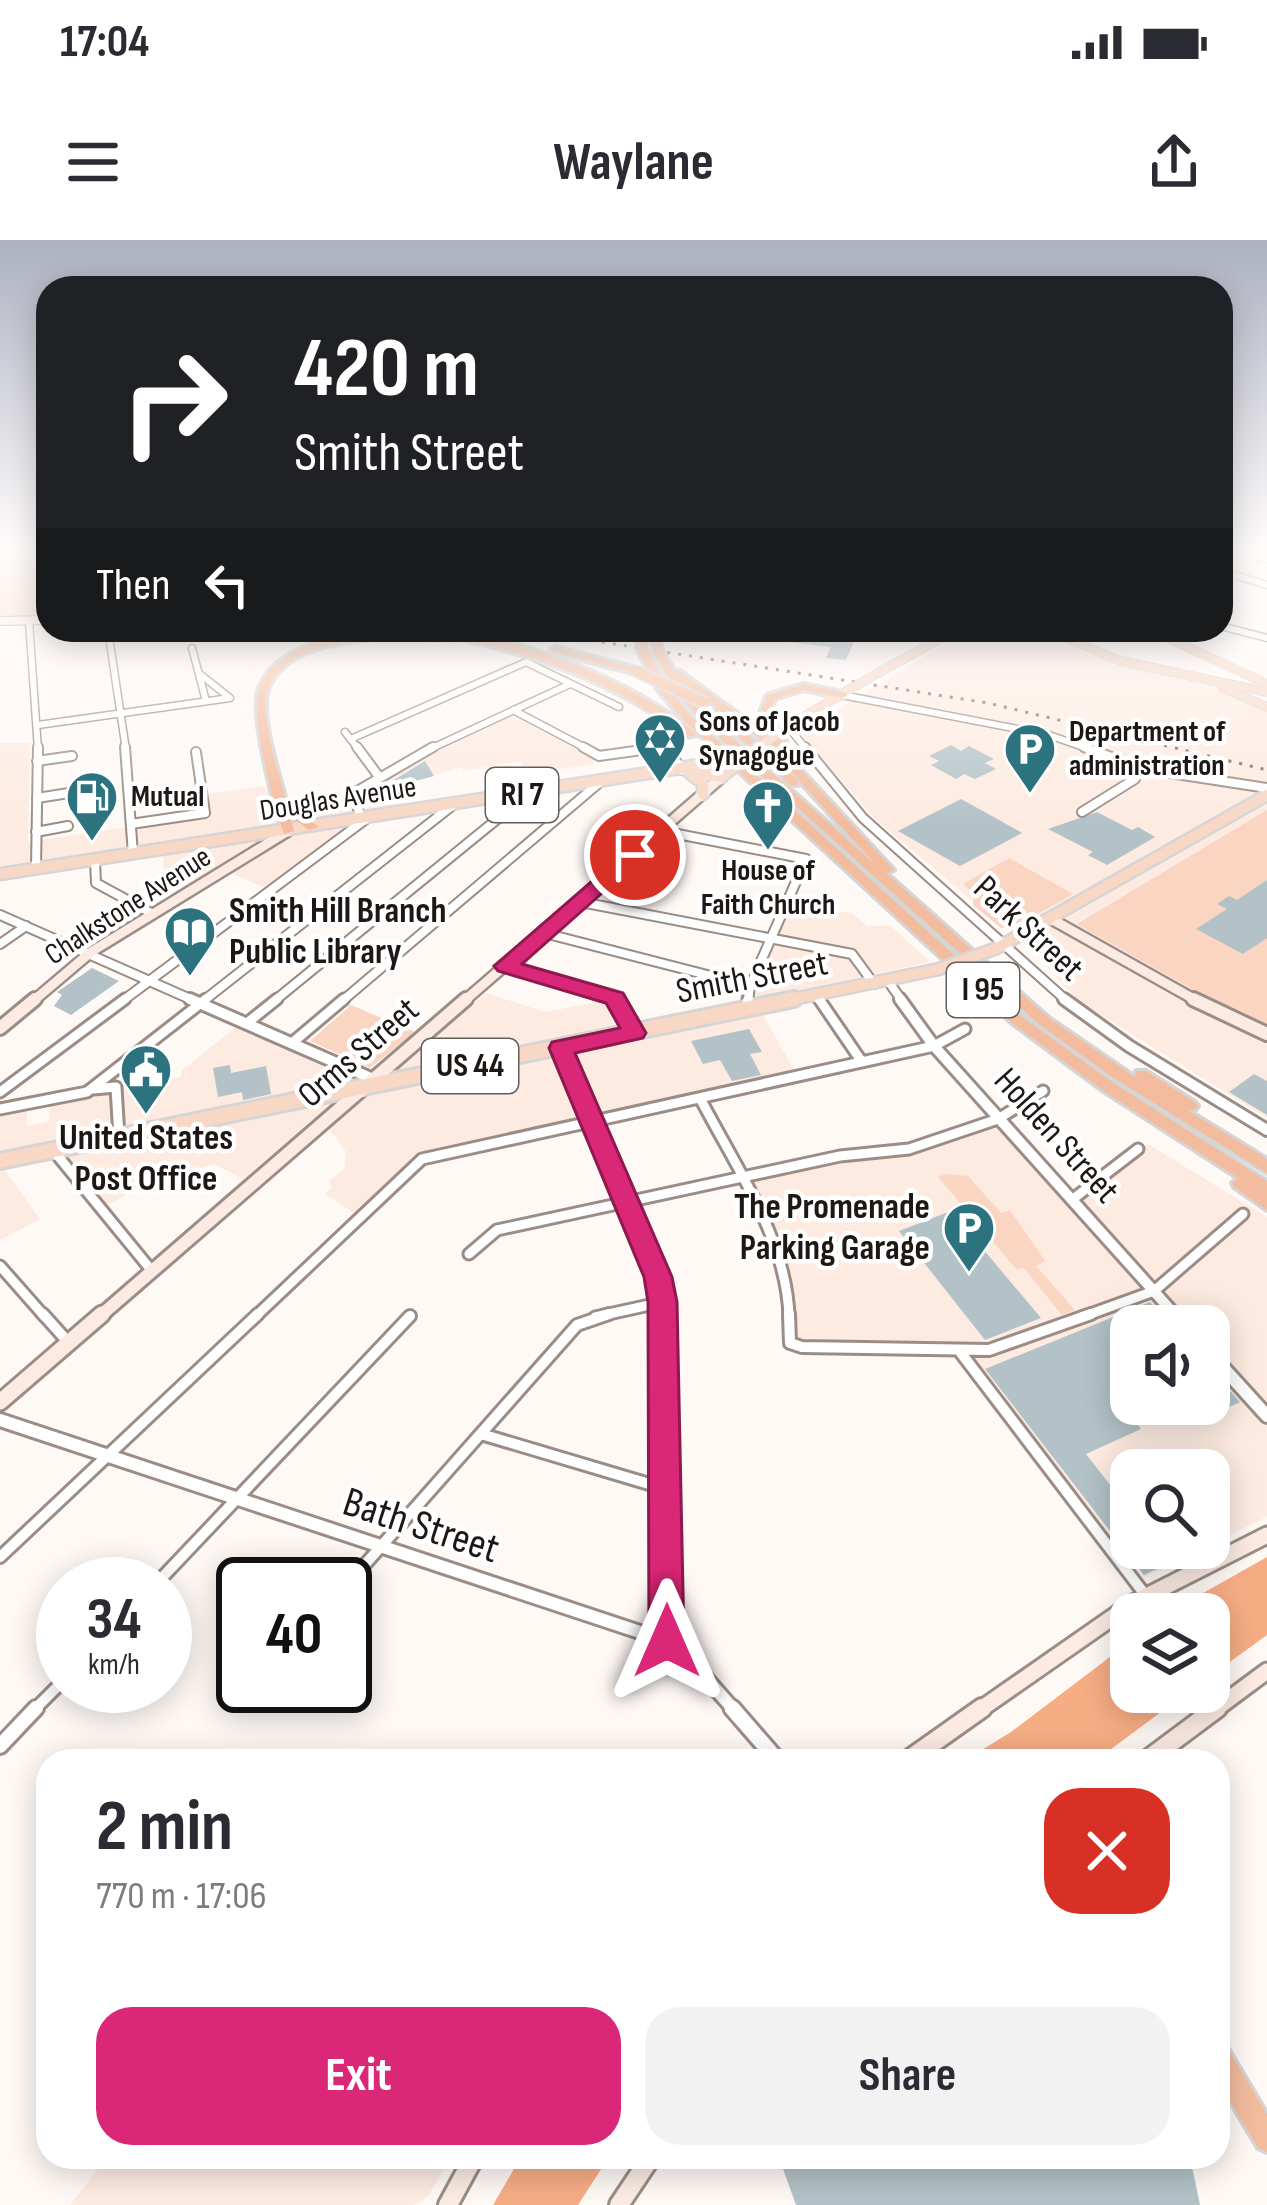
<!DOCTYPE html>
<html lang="en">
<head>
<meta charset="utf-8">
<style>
	:root { --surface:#fff; --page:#f2f2f3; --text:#2b2b33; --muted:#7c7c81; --accent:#db2777 }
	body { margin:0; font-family:"Sofia Sans Condensed",sans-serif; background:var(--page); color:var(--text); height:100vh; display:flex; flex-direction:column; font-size:45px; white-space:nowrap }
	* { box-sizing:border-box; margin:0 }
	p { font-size:39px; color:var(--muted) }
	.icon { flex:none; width:66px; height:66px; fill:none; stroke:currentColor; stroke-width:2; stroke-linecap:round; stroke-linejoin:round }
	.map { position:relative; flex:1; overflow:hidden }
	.panel { position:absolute; left:36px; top:1509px; width:1194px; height:420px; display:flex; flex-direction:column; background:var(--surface); border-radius:36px; box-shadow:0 6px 30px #0003 }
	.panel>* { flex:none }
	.top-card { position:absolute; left:36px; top:36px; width:1197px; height:366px; border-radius:36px; box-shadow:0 6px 30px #0003; background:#202124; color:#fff; overflow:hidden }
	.fabs { position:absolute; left:1110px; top:1065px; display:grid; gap:24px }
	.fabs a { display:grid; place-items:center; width:120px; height:120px; border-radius:24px; background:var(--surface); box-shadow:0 6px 30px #0003; font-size:60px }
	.speed { position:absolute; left:36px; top:1317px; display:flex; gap:24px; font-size:60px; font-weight:700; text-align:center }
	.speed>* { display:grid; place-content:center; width:156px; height:156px; border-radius:50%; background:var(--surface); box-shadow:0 6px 30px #0003; line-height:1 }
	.speed small { font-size:30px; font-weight:400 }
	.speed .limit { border:6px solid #111; border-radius:18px; background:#fff; color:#111 }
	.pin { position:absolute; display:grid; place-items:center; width:102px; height:102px; color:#fff; margin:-51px; border:6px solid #fff; border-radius:50%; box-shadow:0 3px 12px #0007 }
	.me { position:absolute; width:132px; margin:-66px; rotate:0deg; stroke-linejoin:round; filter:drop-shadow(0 0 9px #0008) }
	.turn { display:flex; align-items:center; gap:42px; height:252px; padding:0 60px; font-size:54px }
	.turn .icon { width:156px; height:156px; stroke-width:2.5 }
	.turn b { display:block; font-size:84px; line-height:102px }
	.then { display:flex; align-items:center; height:114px; padding:0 60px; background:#0003; gap:24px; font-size:45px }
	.round { display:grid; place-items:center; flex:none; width:126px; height:126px; border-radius:36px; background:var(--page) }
	.headline { display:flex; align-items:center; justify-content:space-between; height:204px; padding:0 60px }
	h1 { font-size:72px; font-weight:700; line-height:90px }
	.primary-button { display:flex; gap:24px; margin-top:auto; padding:24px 60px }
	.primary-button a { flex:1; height:138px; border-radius:36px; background:var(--accent); color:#fff; font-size:48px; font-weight:700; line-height:138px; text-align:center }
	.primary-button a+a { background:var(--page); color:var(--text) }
	.status { display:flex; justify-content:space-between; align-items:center; height:84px; padding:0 60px; background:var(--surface); direction:ltr }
	.status svg { height:33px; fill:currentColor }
	header { display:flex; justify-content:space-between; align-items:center; height:156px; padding:0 60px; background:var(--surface); font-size:54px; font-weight:700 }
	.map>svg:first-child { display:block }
</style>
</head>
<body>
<div class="status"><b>17:04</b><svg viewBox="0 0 49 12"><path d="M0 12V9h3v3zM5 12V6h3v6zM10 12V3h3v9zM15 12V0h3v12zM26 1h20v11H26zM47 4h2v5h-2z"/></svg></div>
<header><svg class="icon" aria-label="menu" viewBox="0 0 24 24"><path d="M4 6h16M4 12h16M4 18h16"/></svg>Waylane<svg class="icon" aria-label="share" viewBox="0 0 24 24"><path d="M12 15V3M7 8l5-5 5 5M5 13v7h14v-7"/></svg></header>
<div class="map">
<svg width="1267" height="1965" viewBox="0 0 1267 1965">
	<rect width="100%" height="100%" fill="#fff9f6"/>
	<path fill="#fdebe1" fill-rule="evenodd" d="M968,390H1026L1118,425L1193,434L1267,464V878L1080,762L1031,710L875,579L800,493Z
		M511,475L591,517L595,524L526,534L520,521L464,531L461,527L398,547L402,568L357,586L270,650L231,633L189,658L158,641L164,631L162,603L0,626V503H30L28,602L208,575L207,554L263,546L272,556L279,585L313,580L316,567L327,561L340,565L443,506Z
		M792,663L852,673L867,686H891L930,722L757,760L754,745Z
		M486,753L545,772L623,757L635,783L546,802L580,890L424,919L360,977L325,954L332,947L329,941L344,929L346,912L330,890L312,880L243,939L214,924L146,944L107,965L69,917L5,930L40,979L0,1000V873L27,867V886L49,881L50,863L181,837V831L236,787L351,839L403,826Z
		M763,775L794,830L598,872L574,814Z
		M1000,879L1074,956L1148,904L1267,977V1277L1209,1305V1230H1131V1308H1203L1144,1337L972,1118L795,1107L791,1034L745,938L841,916L903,910ZM1131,1086H1209V1164H1131Z
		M107,1917H451L428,1956L414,1965H70Z"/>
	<path fill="#f9d5c2" d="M0,320L48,339V375L0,378Z
		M1267,570V784L1250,782L1077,684Z
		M1009,618L1073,654L1015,687L1001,688L973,665L974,653L963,644Z
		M351,765L415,792L370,828L310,801Z
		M945,934L968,936L1001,973L1010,970L1045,1021L1036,1026L1075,1070L1062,1075L1023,1027L1017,1030L938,937Z"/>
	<path fill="#f6ad84" d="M1267,1317V1395L1209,1437V1374H1166Z
		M1131,1401V1452H1188L1095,1521H964L1011,1492Z
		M521,1917H609L578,1965H493Z"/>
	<path fill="#b2c2c6" d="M771,390H805L802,394L830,398L833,390H877L869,400L855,399L846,420L826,418L831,407L766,399Z
		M951,505L961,511L969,506L994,519L985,523L996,529L975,539L964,534L956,539L931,525L939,521L929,516Z
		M425,521L434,536L390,548L394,556L384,557L381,548Z
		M961,559L992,576L1022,593L960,626L898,591Z
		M1097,572L1132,590L1138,587L1155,597L1107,625L1088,615L1093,612L1048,589Z
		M1267,640V698L1243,714L1196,689L1227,669L1217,664L1229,656L1237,660Z
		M92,728L119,741L71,775L54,766L62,755L57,752Z
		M749,789L762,812L750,814L761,835L732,841L720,820L703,824L691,801Z
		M230,825L231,833L266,826L271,854L243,860L242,852L218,857L213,828Z
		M1254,834L1267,841V875L1229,852Z
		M951,971L1041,1078L985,1100L899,991Z
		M1150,1062L1171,1086H1131V1111L1110,1121L1131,1145V1164H1176L1136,1182L1141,1189L1086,1214L1131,1272V1308H1160L1171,1322L1144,1335L985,1129Z
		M1209,1128L1240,1162L1219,1172L1209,1161Z
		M807,1917H1190L1200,1965H796L783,1929Z"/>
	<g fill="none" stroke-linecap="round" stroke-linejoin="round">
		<g stroke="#9b8d86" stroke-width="9">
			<path id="minor-far4" d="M1229,309L1267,319
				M1221,331L1267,345
				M29,381L38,510
				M192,408L206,461
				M201,435L230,458
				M513,470L589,510
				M38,485L230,458
				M345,492L359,510
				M353,498L526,422L619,467
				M428,510L570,444
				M641,510H668"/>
		</g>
		<g stroke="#9b8d86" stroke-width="12">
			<path id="minor-far3" d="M357,507L380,538
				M583,507L599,516L663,507
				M666,507L682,530
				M37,521L72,516
				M496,534L506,557
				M37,558L69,553
				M1082,572L1135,539V527
				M361,580L354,553L433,507
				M131,584L205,573L196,512
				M662,591L806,619L750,746L748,762
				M36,592L68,586
				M95,620L96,643L153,674
				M36,628L38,507
				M581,662L852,714L874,744
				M544,693L750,746
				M0,704L26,686
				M506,726L617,762
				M817,756L821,762
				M121,762L366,579
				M202,762L453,565
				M273,762L528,554
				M341,762L599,543"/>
		</g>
		<g stroke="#9b8d86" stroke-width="15">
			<path id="minor-far2" d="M614,759L635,793
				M819,759L862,822
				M747,770L748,759
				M247,783L277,759
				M292,803L344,759
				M93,849L116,847L119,897
				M0,852L125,759
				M700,858C735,926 787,999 789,1077
				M0,869L87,852L206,759
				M53,910L152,1031
				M1073,959L1138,909
				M469,1014L497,990L840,916L909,909L998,879L1043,851
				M0,1026L45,1077
				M255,1077L422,919L934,806L965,789
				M595,1077L663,1062
				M1082,1077L1154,1051L1243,974"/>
		</g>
		<g stroke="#9b8d86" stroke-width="16">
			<path id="minor-far1" d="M43,1074L69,1103
				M789,1074L790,1103L802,1107L989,1110L1091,1074
				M961,1113L1146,1356
				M481,1194L666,1249
				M0,1317L258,1074
				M156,1344L410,1076
				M345,1347L577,1085L609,1074
				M33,1471L63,1441"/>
		</g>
		<g stroke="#9b8d86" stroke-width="20">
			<path id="minor" d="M0,1506L36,1468"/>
		</g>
		<g stroke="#9b8d86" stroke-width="9">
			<path id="tertiary-far4" d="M1221,386L1267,398
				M108,390L126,510
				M842,455L1049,495L1092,510
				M788,487L807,510"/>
		</g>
		<g stroke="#9b8d86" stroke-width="12">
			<path id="tertiary-far3" d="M125,507L133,614
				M805,507L863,578L1068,762
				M1084,507L1144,529L1267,548
				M0,675L197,762
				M888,741L903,762"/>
		</g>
		<g stroke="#9b8d86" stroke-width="16">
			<path id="tertiary-far2" d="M190,759L380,842
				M900,759L934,806L1177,1077
				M1064,759L1129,806L1267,890
				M561,808L658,1037L663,1077"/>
		</g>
		<g stroke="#9b8d86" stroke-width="18">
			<path id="tertiary-far1" d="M663,1074L667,1401
				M1174,1074L1185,1086
				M1209,1112L1267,1176
				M0,1180L676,1404L735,1471"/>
		</g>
		<g stroke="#9b8d86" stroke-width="21">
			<path id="tertiary" d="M732,1468L778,1521"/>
		</g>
		<g stroke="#9b8d86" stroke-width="10">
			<path id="secondary-far4" d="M0,381L48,380"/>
		</g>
		<g stroke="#9b8d86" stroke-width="14">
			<path id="secondary-far3" d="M1053,680L1199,762
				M32,762L91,712L288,591
				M463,762L722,537"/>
		</g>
		<g stroke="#9b8d86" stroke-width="18">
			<path id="secondary-far2" d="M1193,759L1267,794
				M0,788L35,759
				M99,1077L466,759"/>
		</g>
		<g stroke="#9b8d86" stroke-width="21">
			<path id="secondary-far1" d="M0,1162L102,1074
				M978,1471L1133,1363L1267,1295
				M1213,1471L1267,1431"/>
		</g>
		<g stroke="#9b8d86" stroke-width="24">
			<path id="secondary" d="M907,1521L982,1468
				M1146,1521L1217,1468
				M448,1965L474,1917
				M619,1965L651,1917"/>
		</g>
		<g stroke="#d6d5d5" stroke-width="10">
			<path id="primary-far2" d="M1046,390L1121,421L1267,452
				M1151,390L1267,444
				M878,433L956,390
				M1223,448L1267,467
				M782,490L850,449"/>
		</g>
		<g stroke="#d6d5d5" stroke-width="15">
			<path id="primary-far1" d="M687,531L722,537
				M692,535L703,543V554
				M0,634L712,523
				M997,708L1267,555
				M779,762L939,729"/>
		</g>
		<g stroke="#d6d5d5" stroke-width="20">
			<path id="primary" d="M0,921L794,759"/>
		</g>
		<g stroke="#d6d5d5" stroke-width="6">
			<path id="motorway" d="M7,309H23L48,313V319Z
				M0,310L48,330V336L0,316Z
				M427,390C507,390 637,441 697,495L687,497C614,442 534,414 445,396L441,400C394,396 281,394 267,454C261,480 280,538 287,564L319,587L309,590L290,576L294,591L284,594C274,567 249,473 259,448C281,391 384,389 435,393Z
				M649,390H659L660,404H652Z
				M556,407L640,429L641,431L636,434L552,412L551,410Z
				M640,411H648L667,448L693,478L1022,777L1115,844L1267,941V970L1234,947L1232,943L1238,938L1105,852L1012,783L685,482L657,449L639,413Z
				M656,413H664L674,430L680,431L774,500L760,472L767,455L804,444L846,453L847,455L842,458L804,450L775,459L770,472L787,503L779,506L894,630L886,633L1049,778L1135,837L1136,831H1146L1195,862L1198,866L1195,870L1189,871L1267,919V933L1112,837L1039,784L702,482L674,449L655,415ZM679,440L718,468L711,471L790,545H798V541L724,472L761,499L877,626L710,478Z
				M1218,1803L1227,1807L1267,1874V1912L1258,1908L1218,1841Z"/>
		</g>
		<use href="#minor-far4" stroke="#fff" stroke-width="6"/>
		<use href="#minor-far3" stroke="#fff" stroke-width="8"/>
		<use href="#minor-far2" stroke="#fff" stroke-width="9"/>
		<use href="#minor-far1" stroke="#fff" stroke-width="10"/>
		<use href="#minor" stroke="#fff" stroke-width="14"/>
		<use href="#tertiary-far4" stroke="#fff" stroke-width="6"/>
		<use href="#tertiary-far3" stroke="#fff" stroke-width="8"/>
		<use href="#tertiary-far2" stroke="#fff" stroke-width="10"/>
		<use href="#tertiary-far1" stroke="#fff" stroke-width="12"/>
		<use href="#tertiary" stroke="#fff" stroke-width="15"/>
		<use href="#secondary-far4" stroke="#fbebe2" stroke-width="8"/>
		<use href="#secondary-far3" stroke="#fbebe2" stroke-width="9"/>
		<use href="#secondary-far2" stroke="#fbebe2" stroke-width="12"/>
		<use href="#secondary-far1" stroke="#fbebe2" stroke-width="15"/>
		<use href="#secondary" stroke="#fbebe2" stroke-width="18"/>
		<use href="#primary-far2" stroke="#f8d7c5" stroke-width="8"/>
		<use href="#primary-far1" stroke="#f8d7c5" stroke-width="10"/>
		<use href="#primary" stroke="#f8d7c5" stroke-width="14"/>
		<use href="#motorway" fill="#f3bc9e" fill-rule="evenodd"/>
		<path stroke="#716b68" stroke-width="3" stroke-dasharray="3 8" stroke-linecap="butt" d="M526,390L988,463L1267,530"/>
		<g stroke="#d6d5d5" stroke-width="10" stroke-linecap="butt">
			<path id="primary-bridge-far1" d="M852,448L878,433
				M756,510L782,490"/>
		</g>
		<g stroke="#d6d5d5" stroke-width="15" stroke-linecap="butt">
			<path id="primary-bridge" d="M712,523L745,511
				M725,534L759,507
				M939,729L997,708"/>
		</g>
		<g stroke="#d6d5d5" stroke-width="14" stroke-linecap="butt">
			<path id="motorway-bridge" d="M640,400L644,413
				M656,402L660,415
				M636,431L705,463"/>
		</g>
		<use href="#primary-bridge-far1" stroke="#f8d7c5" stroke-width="8"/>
		<use href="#primary-bridge" stroke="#f8d7c5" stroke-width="10"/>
		<use href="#motorway-bridge" stroke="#f3bc9e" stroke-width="10"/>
	</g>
	<linearGradient id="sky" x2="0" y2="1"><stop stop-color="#adb1c0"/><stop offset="0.53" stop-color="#fffcfb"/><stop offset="1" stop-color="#fffcfb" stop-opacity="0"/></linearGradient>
	<rect width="1267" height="584" fill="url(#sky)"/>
	<path fill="#db2777" stroke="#8e194d" stroke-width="3" d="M628,610L645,615L522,724L623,753L646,793L643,798L575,813L672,1037L677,1062L684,1401L679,1413L667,1418L654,1413L649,1401L648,1062L644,1037L549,808L552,802L620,788L606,763L498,731L494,726Z"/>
	<defs>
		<g id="synagogue-pin" transform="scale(2.7)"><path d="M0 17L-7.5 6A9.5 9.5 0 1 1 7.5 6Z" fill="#2c737f" stroke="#fff"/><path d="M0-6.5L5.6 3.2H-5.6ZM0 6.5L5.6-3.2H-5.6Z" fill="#fff"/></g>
		<g id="parking-pin" transform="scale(2.7)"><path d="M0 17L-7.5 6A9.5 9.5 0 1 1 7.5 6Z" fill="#2c737f" stroke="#fff"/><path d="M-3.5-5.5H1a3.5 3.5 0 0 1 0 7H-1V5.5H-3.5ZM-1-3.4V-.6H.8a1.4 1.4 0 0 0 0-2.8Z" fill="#fff"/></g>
		<g id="fuel-pin" transform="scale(2.7)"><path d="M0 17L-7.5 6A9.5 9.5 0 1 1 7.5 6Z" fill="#2c737f" stroke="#fff"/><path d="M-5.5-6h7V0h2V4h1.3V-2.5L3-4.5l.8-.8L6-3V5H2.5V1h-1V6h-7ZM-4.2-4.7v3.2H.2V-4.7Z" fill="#fff"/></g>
		<g id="church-pin" transform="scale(2.7)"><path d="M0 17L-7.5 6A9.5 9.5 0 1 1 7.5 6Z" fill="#2c737f" stroke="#fff"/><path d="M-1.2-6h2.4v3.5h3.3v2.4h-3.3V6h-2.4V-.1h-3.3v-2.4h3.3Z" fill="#fff"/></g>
		<g id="library-pin" transform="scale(2.7)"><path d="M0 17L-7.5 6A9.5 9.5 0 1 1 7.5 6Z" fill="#2c737f" stroke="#fff"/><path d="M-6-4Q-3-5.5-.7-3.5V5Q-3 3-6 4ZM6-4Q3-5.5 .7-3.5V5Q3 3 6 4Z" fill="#fff"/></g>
		<g id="civic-pin" transform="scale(2.7)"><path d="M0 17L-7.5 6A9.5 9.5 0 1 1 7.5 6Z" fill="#2c737f" stroke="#fff"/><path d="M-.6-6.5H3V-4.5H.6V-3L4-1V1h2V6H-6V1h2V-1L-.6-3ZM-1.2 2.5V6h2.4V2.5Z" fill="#fff"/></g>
	</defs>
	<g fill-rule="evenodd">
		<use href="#synagogue-pin" x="660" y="499"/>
		<use href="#parking-pin" x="1030" y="509"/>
		<use href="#fuel-pin" x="92" y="557"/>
		<use href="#church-pin" x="768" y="566"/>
		<use href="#library-pin" x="190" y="692"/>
		<use href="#civic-pin" x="146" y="830"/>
		<use href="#parking-pin" x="969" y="988"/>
	</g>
	<g text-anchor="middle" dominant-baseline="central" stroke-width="9" stroke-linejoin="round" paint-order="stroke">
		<g font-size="30" font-weight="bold" fill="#1d1815" stroke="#fff" text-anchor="start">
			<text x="699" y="482">Sons of Jacob<tspan x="699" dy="34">Synagogue</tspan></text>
			<text x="1069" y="492">Department of<tspan x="1069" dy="34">administration</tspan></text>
			<text x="131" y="557">Mutual</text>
			<text x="768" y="631" text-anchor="middle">House of<tspan x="768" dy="34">Faith Church</tspan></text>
		</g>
		<g font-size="30" fill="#1d1815" stroke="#fff">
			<text transform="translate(338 559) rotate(-9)">Douglas Avenue</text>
			<text transform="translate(128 666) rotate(-33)">Chalkstone Avenue</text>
		</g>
		<g fill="#fff" stroke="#615d5b" stroke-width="3">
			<rect x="486" y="528" width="72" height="54" rx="9"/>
			<rect x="947" y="723" width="72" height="54" rx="9"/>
			<rect x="422" y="799" width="96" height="54" rx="9"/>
		</g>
		<g font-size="33" font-weight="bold" fill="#1d1815">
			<text x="522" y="555">RI 7</text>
			<text x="983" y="750">I 95</text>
			<text x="470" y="826">US 44</text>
		</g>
		<g font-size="36" font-weight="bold" fill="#1d1815" stroke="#fff" text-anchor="start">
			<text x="229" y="671">Smith Hill Branch<tspan x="229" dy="41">Public Library</tspan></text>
			<text x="146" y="898" text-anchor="middle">United States<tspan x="146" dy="41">Post Office</tspan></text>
			<text x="930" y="967" text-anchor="end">The Promenade<tspan x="930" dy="41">Parking Garage</tspan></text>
		</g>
		<g font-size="36" fill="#1d1815" stroke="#fff">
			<text transform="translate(1028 689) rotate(43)">Park Street</text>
			<text transform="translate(752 738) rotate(-11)">Smith Street</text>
			<text transform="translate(359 813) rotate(-41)">Orms Street</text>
			<text transform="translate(1056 896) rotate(48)">Holden Street</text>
		</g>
		<g font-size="42" fill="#1d1815" stroke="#fff">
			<text transform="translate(421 1286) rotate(18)">Bath Street</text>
		</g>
	</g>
</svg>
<div class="fabs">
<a><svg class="icon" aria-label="sound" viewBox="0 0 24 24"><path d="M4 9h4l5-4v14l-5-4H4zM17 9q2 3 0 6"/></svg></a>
<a><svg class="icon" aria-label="search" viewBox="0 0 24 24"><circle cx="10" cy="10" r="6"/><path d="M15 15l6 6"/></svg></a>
<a><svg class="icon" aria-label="layers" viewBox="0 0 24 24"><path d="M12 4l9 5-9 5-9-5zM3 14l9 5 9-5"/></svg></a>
</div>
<div class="speed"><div>34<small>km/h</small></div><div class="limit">40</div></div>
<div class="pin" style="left:635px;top:615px;background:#d93025"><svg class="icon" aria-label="arrive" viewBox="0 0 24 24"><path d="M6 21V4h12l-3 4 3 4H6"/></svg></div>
<svg class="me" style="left:667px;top:1401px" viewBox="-20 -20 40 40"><path d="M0-17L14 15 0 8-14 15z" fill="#db2777" stroke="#fff" stroke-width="4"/></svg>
<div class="top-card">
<div class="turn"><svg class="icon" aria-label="right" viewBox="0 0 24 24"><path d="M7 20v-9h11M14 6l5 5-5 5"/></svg><div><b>420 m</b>Smith Street</div></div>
<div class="then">Then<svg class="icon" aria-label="left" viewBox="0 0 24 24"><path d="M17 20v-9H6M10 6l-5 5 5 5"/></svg></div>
</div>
<section class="panel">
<div class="headline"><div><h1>2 min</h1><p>770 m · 17:06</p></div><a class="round" style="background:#d93025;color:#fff"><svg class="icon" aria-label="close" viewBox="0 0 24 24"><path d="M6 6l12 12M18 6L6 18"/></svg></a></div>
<div class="primary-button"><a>Exit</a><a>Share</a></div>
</section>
</div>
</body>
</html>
